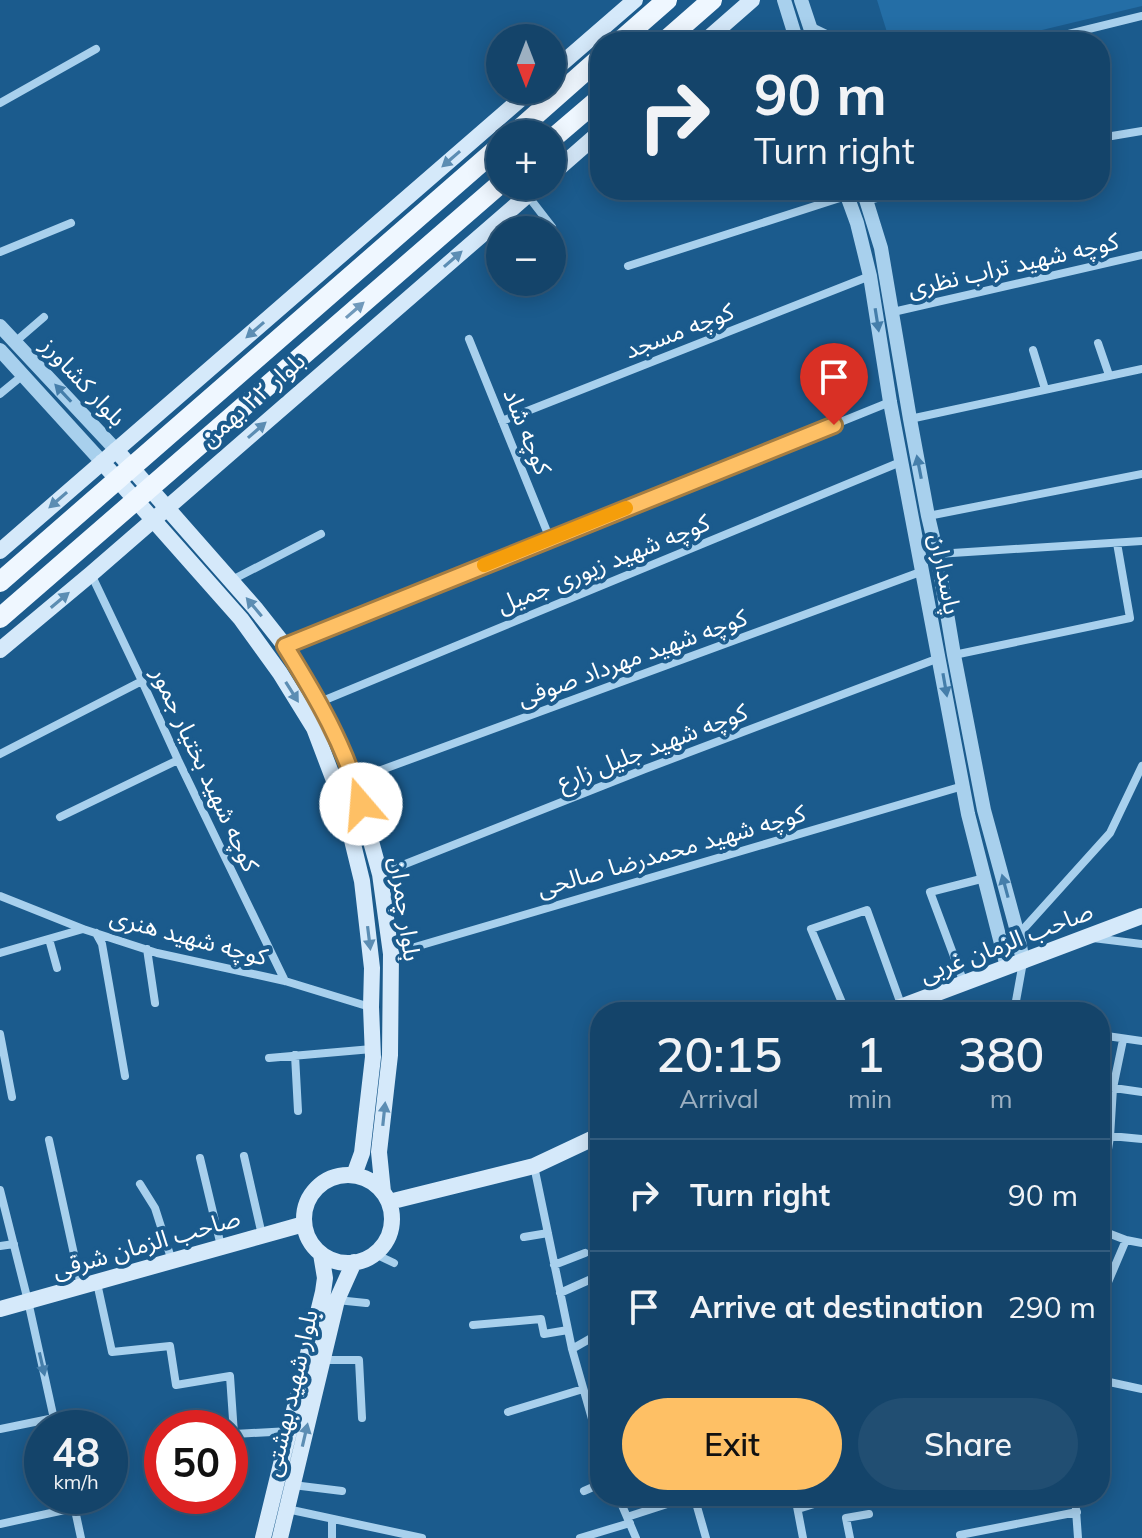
<!DOCTYPE html>
<html lang="en">
<head>
<meta charset="utf-8">
<style>
	:root { --surface:#14446a; --page:#214e72; --text:#f1f3f6; --muted:#9db0c1; --line:#335c7e; --accent:#fec065 }
	body { margin:0; font-family:Mulish,"Noto Sans Arabic",sans-serif; background:var(--page); color:var(--text); height:100vh; display:flex; flex-direction:column; font-size:30px; white-space:nowrap }
	* { box-sizing:border-box; margin:0 }
	p { font-size:26px; color:var(--muted) }
	.icon { flex:none; width:44px; height:44px; fill:none; stroke:currentColor; stroke-width:2; stroke-linecap:round; stroke-linejoin:round }
	.map { position:relative; flex:1; overflow:hidden }
	.panel { position:absolute; left:590px; top:1002px; width:520px; height:504px; display:flex; flex-direction:column; background:var(--surface); border-radius:32px; box-shadow:0 4px 20px #0003,0 0 0 2px var(--line) }
	.panel>* { flex:none }
	.banner { position:absolute; left:590px; top:32px; width:520px; height:168px; border-radius:32px; box-shadow:0 4px 20px #0003,0 0 0 2px var(--line); background:#14446a; color:var(--text); overflow:hidden }
	.needle { width:52px; rotate:180deg }
	.buttons { position:absolute; left:486px; top:24px; display:grid; gap:16px }
	.buttons a { display:grid; place-items:center; width:80px; height:80px; border-radius:50%; background:var(--surface); box-shadow:0 4px 20px #0003,0 0 0 2px var(--line); font-size:40px }
	.speed { position:absolute; left:24px; top:1410px; display:flex; gap:16px; font-size:40px; font-weight:700; text-align:center }
	.speed>* { display:grid; place-content:center; width:104px; height:104px; border-radius:50%; background:var(--surface); box-shadow:0 4px 20px #0003,0 0 0 2px var(--line); line-height:1 }
	.speed small { font-size:20px; font-weight:400 }
	.speed .limit { border:12px solid #d22; background:#fff; color:#111 }
	.pin { position:absolute; display:grid; place-items:center; width:68px; height:68px; color:#fff; margin:-82px -34px; border-radius:50% 50% 50% 0; rotate:-45deg; box-shadow:0 0 8px #0007 }
	.pin .icon { rotate:45deg }
	.me { position:absolute; width:88px; margin:-44px; rotate:342deg; stroke-linejoin:round; filter:drop-shadow(0 0 6px #0008) }
	.turn { display:flex; align-items:center; gap:28px; height:168px; padding:0 32px; font-size:36px }
	.turn .icon { width:104px; height:104px; stroke-width:2.5 }
	.turn b { display:block; font-size:56px; line-height:68px }
	.eta { display:flex; justify-content:space-evenly; align-items:center; height:136px; text-align:center }
	.eta b { font-size:48px; font-weight:600; line-height:56px }
	.primary-button { display:flex; gap:16px; margin-top:auto; padding:16px 32px }
	.primary-button a { flex:1; height:92px; border-radius:48px; background:var(--accent); color:#111; font-size:32px; font-weight:600; line-height:92px; text-align:center }
	.primary-button a+a { background:var(--page); color:var(--text) }
	ul { padding:0; list-style:none }
	li { display:flex; align-items:center; gap:24px; height:112px; padding:0 32px; border-top:2px solid var(--line) }
	li div { flex:1 }
	li b { display:block; font-size:30px }
	li em { font-style:normal }
	.map>svg:first-child { display:block }
</style>
</head>
<body>
<div class="map">
<svg width="1142" height="1538" viewBox="0 0 1142 1538">
	<rect width="100%" height="100%" fill="#1b5b8d"/>
	<path fill="#246ea6" d="M877,0H1142V6L992,42H890Z"/>
	<g fill="none" stroke-linecap="round" stroke-linejoin="round">
		<path stroke="#a8d0ed" stroke-width="6" d="M810,25L841,40V42"/>
		<path stroke="#a8d0ed" stroke-width="8" d="M1036,42L1142,16
			M0,103L96,49
			M1100,138L1142,131
			M528,196L552,227L548,230
			M866,201L908,190
			M485,232L500,250
			M0,252L71,223
			M628,266L846,196
			M893,312L1142,255
			M469,339L550,539
			M15,342L44,317
			M1098,343L1109,375
			M1033,350L1045,389
			M0,394L23,375
			M910,419L1142,369
			M502,421L870,276
			M928,516L1142,474
			M937,554L1142,541
			M91,574L142,681L178,760L285,981
			M232,580L321,534
			M286,646L890,402
			M954,655L1130,618L1117,543
			M320,702L903,461
			M0,754L142,681
			M354,780L923,571
			M60,817L178,760
			M380,874L645,769L939,658
			M0,896L83,929L157,953L285,981L370,1007
			M96,933L102,944L125,1076
			M1018,935L1110,833L1142,766
			M1093,938L1142,944
			M49,939L57,968
			M147,949L155,1003
			M0,953L83,929
			M391,954L963,786
			M964,983L930,892L985,878
			M846,1012L811,929L867,910L902,1007
			M1014,1012L1023,962
			M0,1034L12,1097
			M1100,1035L1142,1041
			M295,1055L298,1111
			M269,1058L372,1049
			M1100,1086L1142,1092
			M1100,1135L1142,1139
			M49,1140L81,1286
			M244,1156L262,1235
			M200,1158L221,1246
			M534,1166L572,1349L600,1447
			M140,1184L155,1208L172,1261
			M0,1190L28,1301L56,1428
			M1100,1198L1110,1137L1113,1088L1123,1040
			M1100,1230L1126,1240L1142,1243
			M524,1237L548,1233
			M0,1246L14,1244
			M375,1254L394,1263
			M554,1265L585,1253
			M97,1283L112,1352L170,1346L176,1385L230,1376L234,1434L290,1431
			M560,1293L598,1276L600,1284
			M337,1300L366,1303
			M1100,1301L1126,1240
			M473,1325L541,1319L544,1334L568,1330
			M572,1349L600,1333
			M323,1360H359L362,1418
			M1100,1380L1142,1389
			M508,1412L583,1389
			M0,1429L54,1418
			M110,1463H114
			M293,1485L342,1491
			M584,1491L600,1484
			M72,1496L81,1538
			M618,1496L636,1538
			M694,1496L706,1538
			M795,1496L803,1538
			M1075,1496L1078,1538
			M287,1509L422,1538
			M798,1509L840,1496
			M627,1517L692,1496
			M0,1524L74,1508
			M960,1535L1077,1512
			M332,1538V1519
			M580,1538L630,1523
			M850,1538L846,1518L869,1514"/>
		<path stroke="#a8d0ed" stroke-width="14" d="M784,0L797,42
			M801,0L815,42
			M845,190L857,223L870,276L890,402L968,814L1007,967
			M863,190L881,248L910,419L928,516L937,554L954,655L984,810L1018,935L1023,962
			M0,326L116,450
			M0,350L102,462"/>
		<path stroke="#d5e9fa" stroke-width="16" d="M704,42L752,0
			M552,72L635,0
			M552,174L600,132
			M116,450L255,608L285,646L320,702L354,780L380,874L391,954L390,1055L379,1152L383,1192
			M102,462L241,619L280,673L314,728L344,807L362,881L372,968L371,1007L373,1057L362,1153L354,1175
			M0,551L531,90
			M0,650L91,574L538,186
			M887,1012L1142,916
			M304 1219a44 44 0 1 1 88 0a44 44 0 1 1-88 0Z
			M389,1202L534,1166L600,1135
			M0,1309L304,1224
			M263,1538L323,1292L325,1278L321,1254
			M280,1538L337,1300L354,1262"/>
		<path stroke="#eff7ff" stroke-width="20" d="M619,42L667,0
			M664,42L712,0
			M514,134L600,58
			M552,139L600,98
			M0,582L500,146
			M0,618L500,184"/>
	</g>
	<defs><path id="oneway-solid" d="M-6-.8H1V-3.2L6.5 0L1 3.2V.8H-6Z" transform="scale(2)"/></defs>
	<g fill="#5c8db3">
		<use href="#oneway-solid" transform="translate(451 159) rotate(139)"/>
		<use href="#oneway-solid" transform="translate(453 259) rotate(-41)"/>
		<use href="#oneway-solid" transform="translate(255 330) rotate(139)"/>
		<use href="#oneway-solid" transform="translate(257 430) rotate(-41)"/>
		<use href="#oneway-solid" transform="translate(58 500) rotate(139)"/>
		<use href="#oneway-solid" transform="translate(60 600) rotate(-40)"/>
		<use href="#oneway-solid" transform="translate(254 607) rotate(-130)"/>
		<use href="#oneway-solid" transform="translate(292 692) rotate(58)"/>
		<use href="#oneway-solid" transform="translate(369 938) rotate(83)"/>
		<use href="#oneway-solid" transform="translate(384 1114) rotate(-84)"/>
		<use href="#oneway-solid" transform="translate(305 1435) rotate(-77)"/>
	</g>
	<use fill="#7099bb" href="#oneway-solid" transform="translate(355 310) rotate(-41)"/>
	<g fill="#457eaa">
		<use href="#oneway-solid" transform="translate(877 320) rotate(81)"/>
		<use href="#oneway-solid" transform="translate(63 393) rotate(-133)"/>
		<use href="#oneway-solid" transform="translate(919 467) rotate(-101)"/>
		<use href="#oneway-solid" transform="translate(945 685) rotate(80)"/>
		<use href="#oneway-solid" transform="translate(1005 886) rotate(-105)"/>
		<use href="#oneway-solid" transform="translate(42 1364) rotate(77)"/>
	</g>
	<g fill="none" stroke-linecap="round" stroke-linejoin="round">
		<g stroke="#a57d42" stroke-width="20">
			<path id="route" d="M361,804C346,747 316,696 285,646L834,425"/>
		</g>
		<use href="#route" stroke="#fec065" stroke-width="14"/>
		<path stroke="#f59e0b" stroke-width="14" d="M484,565L626,508"/>
	</g>
	<g text-anchor="middle" dominant-baseline="central" stroke-width="8" stroke-linejoin="round" paint-order="stroke">
		<g font-size="24" fill="#fff" stroke="#1b5b8d">
			<text transform="translate(1013 264) rotate(-13)">کوچه شهید تراب نظری</text>
			<text transform="translate(679 330) rotate(-21)">کوچه مسجد</text>
			<text transform="translate(84 381) rotate(47)">بلوار کشاورز</text>
			<text transform="translate(252 399) rotate(-41)">بلوار ۲۲ بهمن</text>
			<text transform="translate(528 431) rotate(68)">کوچه شاد</text>
			<text transform="translate(603 563) rotate(-22)">کوچه شهید زیوری جمیل</text>
			<text transform="translate(946 574) rotate(79)">پاسداران</text>
			<text transform="translate(632 657) rotate(-20)">کوچه شهید مهرداد صوفی</text>
			<text transform="translate(652 746) rotate(-21)">کوچه شهید جلیل زارع</text>
			<text transform="translate(206 769) rotate(65)">کوچه شهید بختیار جمور</text>
			<text transform="translate(671 850) rotate(-16)">کوچه شهید محمدرضا صالحی</text>
			<text transform="translate(406 909) rotate(82)">بلوار چمران</text>
			<text transform="translate(189 936) rotate(15)">کوچه شهید هنری</text>
			<text transform="translate(1006 942) rotate(-21)">صاحب الزمان غربی</text>
			<text transform="translate(146 1243) rotate(-16)">صاحب الزمان شرقی</text>
			<text transform="translate(290 1393) rotate(-77)">بلوار شهید بهشتی</text>
		</g>
	</g>
</svg>
<div class="buttons">
<a><svg class="needle" viewBox="-14 -14 28 28"><path d="M0-13l5 13h-10z" fill="#e53935"/><path d="M0 13l5-13h-10z" fill="#9db0c1"/></svg></a>
<a>+</a>
<a>−</a>
</div>
<div class="speed"><div>48<small>km/h</small></div><div class="limit">50</div></div>
<div class="pin" style="left:834px;top:425px;background:#d93025"><svg class="icon" aria-label="arrive" viewBox="0 0 24 24"><path d="M6 21V4h12l-3 4 3 4H6"/></svg></div>
<svg class="me" style="left:361px;top:804px" viewBox="-20 -20 40 40"><circle r="19" fill="#fff"/><path d="M0-13L10 11 0 6-10 11z" fill="#fec065"/></svg>
<div class="banner">
<div class="turn"><svg class="icon" aria-label="right" viewBox="0 0 24 24"><path d="M7 20v-9h11M14 6l5 5-5 5"/></svg><div><b>90 m</b>Turn right</div></div>
</div>
<section class="panel">
<div class="eta">
<div><b>20:15</b><p>Arrival</p></div>
<div><b>1</b><p>min</p></div>
<div><b>380</b><p>m</p></div>
</div>
<ul>
<li><svg class="icon" aria-label="right" viewBox="0 0 24 24"><path d="M7 20v-9h11M14 6l5 5-5 5"/></svg><div><b>Turn right</b></div><em>90 m</em></li>
<li><svg class="icon" aria-label="arrive" viewBox="0 0 24 24"><path d="M6 21V4h12l-3 4 3 4H6"/></svg><div><b>Arrive at destination</b></div><em>290 m</em></li>
</ul>
<div class="primary-button"><a>Exit</a><a>Share</a></div>
</section>
</div>
</body>
</html>
